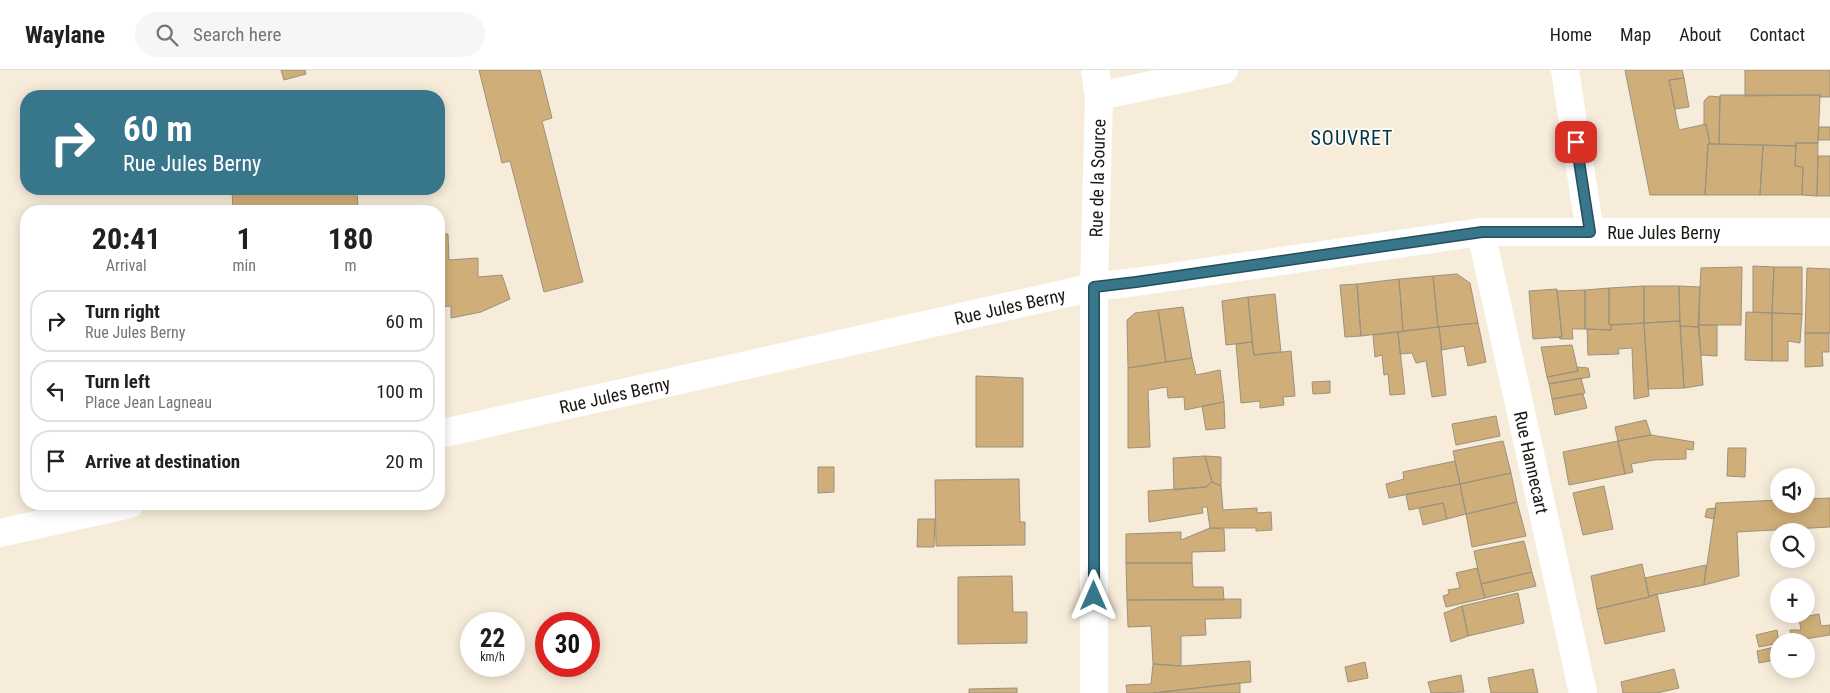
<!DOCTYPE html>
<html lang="en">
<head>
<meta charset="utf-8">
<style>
	:root { --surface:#fff; --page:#f6f6f6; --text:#202124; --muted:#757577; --line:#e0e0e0 }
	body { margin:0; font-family:"Roboto Condensed",sans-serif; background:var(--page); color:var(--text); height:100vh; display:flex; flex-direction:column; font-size:19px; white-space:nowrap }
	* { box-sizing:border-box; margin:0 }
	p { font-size:16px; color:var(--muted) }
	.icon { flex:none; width:28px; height:28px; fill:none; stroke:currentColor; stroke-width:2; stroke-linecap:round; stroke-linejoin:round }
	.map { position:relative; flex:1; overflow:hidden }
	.panel { position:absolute; left:20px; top:135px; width:425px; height:305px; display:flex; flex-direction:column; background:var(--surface); border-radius:20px; box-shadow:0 2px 12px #0003 }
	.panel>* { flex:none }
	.banner { position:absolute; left:20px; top:20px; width:425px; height:105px; border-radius:20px; box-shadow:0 2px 12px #0003; background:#38768c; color:#fff; overflow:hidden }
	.controls { position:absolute; left:1770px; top:398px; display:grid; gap:10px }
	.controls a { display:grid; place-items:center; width:45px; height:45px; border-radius:50%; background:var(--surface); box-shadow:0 2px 12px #0003; font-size:25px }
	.speed { position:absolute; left:460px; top:542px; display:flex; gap:10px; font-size:25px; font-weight:700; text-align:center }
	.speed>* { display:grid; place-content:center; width:65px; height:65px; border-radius:50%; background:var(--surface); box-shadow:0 2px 12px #0003; line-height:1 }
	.speed small { font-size:12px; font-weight:400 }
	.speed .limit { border:8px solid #d22; background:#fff; color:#111 }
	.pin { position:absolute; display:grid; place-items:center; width:42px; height:42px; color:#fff; margin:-21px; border-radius:10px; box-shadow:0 2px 8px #0006 }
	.me { position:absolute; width:55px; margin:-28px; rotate:0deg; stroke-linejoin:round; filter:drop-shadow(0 0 4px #0008) }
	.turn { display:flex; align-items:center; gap:18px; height:105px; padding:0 20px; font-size:22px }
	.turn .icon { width:65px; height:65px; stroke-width:2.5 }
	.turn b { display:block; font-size:35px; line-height:42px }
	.eta { display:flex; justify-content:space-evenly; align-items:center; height:85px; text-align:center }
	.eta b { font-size:30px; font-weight:700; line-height:35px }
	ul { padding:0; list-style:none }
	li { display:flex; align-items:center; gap:15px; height:62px; margin:0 10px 8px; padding:0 10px; border:2px solid var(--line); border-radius:20px }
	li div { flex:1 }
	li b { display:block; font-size:19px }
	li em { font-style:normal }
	header { display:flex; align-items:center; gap:30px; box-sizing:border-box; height:70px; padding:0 25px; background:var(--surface); border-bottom:1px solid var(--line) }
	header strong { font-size:24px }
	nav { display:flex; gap:28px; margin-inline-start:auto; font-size:18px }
	.search { width:350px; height:45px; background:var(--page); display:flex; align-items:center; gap:12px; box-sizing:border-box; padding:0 18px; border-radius:28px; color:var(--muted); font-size:19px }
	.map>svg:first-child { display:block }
</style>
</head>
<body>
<header>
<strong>Waylane</strong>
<div class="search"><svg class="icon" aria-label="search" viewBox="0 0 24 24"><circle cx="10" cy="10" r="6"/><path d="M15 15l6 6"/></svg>Search here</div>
<nav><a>Home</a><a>Map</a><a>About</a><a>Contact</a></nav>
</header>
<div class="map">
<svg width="1830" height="623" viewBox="0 0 1830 623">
	<rect width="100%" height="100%" fill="#f7ecda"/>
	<path fill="#cfae79" stroke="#9b9180" d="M281,0H305L306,4L284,10Z
		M479,0H540L552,48L542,51L583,212L544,222L510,91L502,93Z
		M1625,0H1682L1684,8L1669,10L1679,60L1706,54L1710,74H1708L1705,125H1650Z
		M1745,0H1830V27H1820V25L1745,26Z
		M1684,8L1689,37L1675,39L1669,10Z
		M1720,25H1820L1818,73H1796V76L1719,74Z
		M1709,26L1720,27L1719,74H1710L1706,54L1704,55V31Z
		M1819,57H1830V70H1818Z
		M1796,73H1818L1817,126L1802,125L1803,97L1795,96Z
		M1708,74L1763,75L1760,125H1705Z
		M1763,75L1796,76L1795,96L1803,97L1802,125H1760Z
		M1818,86H1830V126H1817Z
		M232,119H357L358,140L233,141Z
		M439,159L445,164H448L449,190L478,188V207L502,205L510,229L481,242L451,248V236L439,237Z
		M1753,196L1774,197L1772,243L1753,242Z
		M1742,197L1741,255H1698L1701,198Z
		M1774,197H1802V244L1772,243Z
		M1807,198L1830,199V263H1805Z
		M1457,204L1470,213L1478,253L1438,257L1433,206Z
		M1433,206L1438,257L1403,261L1399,209Z
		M1399,209L1403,261L1361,266L1357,214Z
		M1357,214L1361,266L1345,267L1340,215Z
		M1644,216H1679L1680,251L1644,253Z
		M1644,216V253L1609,255V218Z
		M1679,216L1700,217L1699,257L1680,256Z
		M1609,218V255H1611V260L1585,259V220Z
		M1557,219L1562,267L1533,269L1529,221Z
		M1585,220V259H1572L1573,269H1560L1559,267H1562L1557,221Z
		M1275,224L1281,282L1254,285L1248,227Z
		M1248,227L1252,272L1226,275L1222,231Z
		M1183,237L1192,288L1166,292L1158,240Z
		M1158,240L1166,292L1128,298L1127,250L1135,243Z
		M1746,242L1772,243V291L1745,290Z
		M1772,243L1802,244L1800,273L1788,271V291H1772Z
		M1680,251L1684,318L1648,319L1644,253Z
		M1478,253L1486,292L1468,296L1464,276L1442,280L1439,257Z
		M1644,253L1649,326L1634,329L1632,278L1618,279L1619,284L1588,285L1587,259L1611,260V255Z
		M1698,255H1717V286L1701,285Z
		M1680,256L1699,257L1703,315L1684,318Z
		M1439,257L1446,325L1432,327L1426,291L1416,293L1412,283L1400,284L1398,262Z
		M1398,262L1405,324L1390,325L1388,304L1384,305L1382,285L1375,287L1373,265Z
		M1805,263H1829V282H1822L1823,296L1805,297Z
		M1252,272L1254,285L1291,281L1295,326L1283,327L1284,335L1260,338V331L1241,333L1236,274Z
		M1572,275L1578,301L1547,307L1541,277Z
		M1192,288L1196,305L1220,300L1224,332L1185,340L1184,327L1168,328L1167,317L1148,320L1150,377L1128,378V298Z
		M1577,297L1588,298L1590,307L1549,314L1547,307L1578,301Z
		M976,306L1023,308V377H976Z
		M1581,308L1585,323L1552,329L1549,314Z
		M1330,311V323L1313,324L1312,312Z
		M1583,324L1587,338L1555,345L1552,329Z
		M1224,332L1225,358L1206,360L1202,336Z
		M1496,346L1500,366L1456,375L1452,354Z
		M1646,350L1651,365L1618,371L1615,357Z
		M1651,365L1694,372L1693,380L1686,379V389L1654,390L1631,394L1633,402L1625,404L1618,371Z
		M1503,371L1511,403L1460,414L1453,381Z
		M1618,371L1625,404L1569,415L1563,382Z
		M1728,378H1746L1745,407L1727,406Z
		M1205,386L1212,412L1206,417L1174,420L1173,388Z
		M1205,386L1221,387V416L1212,412Z
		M1455,391L1460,414L1389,428L1386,414L1404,409L1403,402Z
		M818,397H834V422L818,423Z
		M1511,403L1517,432L1466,444L1460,414Z
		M1019,409L1020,452H1025V475L936,476L935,410Z
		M1212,412L1221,416L1223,440L1257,438V443L1271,442L1272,460L1256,461V458H1210L1207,437H1202L1203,443L1149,452L1148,421L1206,417Z
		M1460,414L1466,444L1447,449L1443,433L1409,440L1406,426L1407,424Z
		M1604,416L1613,459L1583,465L1573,423Z
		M1830,428V457L1737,462L1739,506L1704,515L1716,433L1779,430V434H1806V429Z
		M1517,432L1526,466L1472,477L1466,444Z
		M1443,433L1447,449L1423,455L1419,438Z
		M1716,438L1714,449L1705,447L1707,439Z
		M918,449H935L934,477H917Z
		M1210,458L1224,459L1225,481L1192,482V493H1126V464L1181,462V470Z
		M1524,471L1532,502L1481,514L1474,481Z
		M1126,493H1192L1193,517H1223L1224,530H1127Z
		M1642,494L1649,527L1597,539L1591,506Z
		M1706,495L1704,515L1649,526L1645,508Z
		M1477,498L1485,528L1446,537L1443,526L1449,524L1448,520L1460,518L1456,503Z
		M1532,502L1536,516L1485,528L1481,514Z
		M1012,506L1013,542H1027V573L958,574V507Z
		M1518,523L1524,553L1468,566L1462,536Z
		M1657,524L1665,561L1605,574L1597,539L1649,527Z
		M1241,529V548L1205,549L1206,565L1181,566V596L1153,594L1151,556L1128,557L1127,530Z
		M1462,536L1468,566L1451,572L1444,543Z
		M1819,544L1821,556L1830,555V565L1792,571L1790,560H1801L1799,548Z
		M1777,560L1779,573L1759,577L1756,565Z
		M1779,576V589L1759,593L1757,581Z
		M1250,591L1251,612L1153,623H1127L1126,615L1151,614L1153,594L1181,596Z
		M1365,592L1368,608L1348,612L1345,597Z
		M1533,599L1538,623H1491L1488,608Z
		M1674,599L1679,618L1657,623H1623L1621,612Z
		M1461,605L1464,622L1431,623L1428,612Z
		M1240,613V623H1153Z
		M1017,618V623H969V619Z"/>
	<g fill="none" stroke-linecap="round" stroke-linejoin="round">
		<g stroke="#fff" stroke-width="28">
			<path d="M1565,0L1590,162"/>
			<path d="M1099,26L1224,0"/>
			<path id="s1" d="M1481,162L1583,623"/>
			<path id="s2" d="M1094,623V217L1099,26L1095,0"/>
		</g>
		<g stroke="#fff" stroke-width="28">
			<path id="s3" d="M439,364L1094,217L1136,212L1481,162H1830"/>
			<path d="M0,463L130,434"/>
		</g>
	</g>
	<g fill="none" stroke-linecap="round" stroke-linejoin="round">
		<g stroke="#244d5b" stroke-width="12">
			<path id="route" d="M1094,526V217L1136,212L1482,162H1590L1576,72"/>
		</g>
		<use href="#route" stroke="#38768c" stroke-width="9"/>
	</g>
	<g text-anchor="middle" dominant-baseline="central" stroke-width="4" stroke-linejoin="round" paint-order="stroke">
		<g font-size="18" fill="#1c1812" stroke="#fffaf3">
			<text stroke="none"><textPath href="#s2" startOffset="515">Rue de la Source</textPath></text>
			<text stroke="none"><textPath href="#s3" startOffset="1245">Rue Jules Berny</textPath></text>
			<text stroke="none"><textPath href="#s3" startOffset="585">Rue Jules Berny</textPath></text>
			<text stroke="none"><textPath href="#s3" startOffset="180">Rue Jules Berny</textPath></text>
			<text stroke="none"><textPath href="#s1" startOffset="236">Rue Hannecart</textPath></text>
		</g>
		<g font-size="20" letter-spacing="1" fill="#003849" stroke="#fffaf3">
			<text x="1352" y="68">SOUVRET</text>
		</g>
	</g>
</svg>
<div class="controls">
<a><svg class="icon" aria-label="sound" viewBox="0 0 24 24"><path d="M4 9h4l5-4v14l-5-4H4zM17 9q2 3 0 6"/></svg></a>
<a><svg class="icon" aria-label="search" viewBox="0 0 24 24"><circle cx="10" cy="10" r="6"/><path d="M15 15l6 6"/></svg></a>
<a>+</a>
<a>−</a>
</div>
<div class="speed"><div>22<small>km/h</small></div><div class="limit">30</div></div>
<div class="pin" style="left:1576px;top:72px;background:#d93025"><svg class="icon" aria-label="arrive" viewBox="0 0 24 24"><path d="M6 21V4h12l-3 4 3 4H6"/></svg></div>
<svg class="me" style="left:1094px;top:526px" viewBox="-20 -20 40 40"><path d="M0-17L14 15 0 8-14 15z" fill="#38768c" stroke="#fff" stroke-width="4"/></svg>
<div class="banner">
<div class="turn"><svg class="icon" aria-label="right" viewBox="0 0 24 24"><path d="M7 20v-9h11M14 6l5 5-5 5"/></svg><div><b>60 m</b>Rue Jules Berny</div></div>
</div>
<section class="panel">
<div class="eta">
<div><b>20:41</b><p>Arrival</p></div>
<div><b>1</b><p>min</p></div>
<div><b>180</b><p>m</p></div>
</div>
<ul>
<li><svg class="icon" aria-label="right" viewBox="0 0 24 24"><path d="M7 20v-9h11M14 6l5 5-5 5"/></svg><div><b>Turn right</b><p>Rue Jules Berny</p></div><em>60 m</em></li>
<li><svg class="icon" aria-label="left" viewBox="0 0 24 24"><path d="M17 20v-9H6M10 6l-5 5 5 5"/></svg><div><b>Turn left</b><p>Place Jean Lagneau</p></div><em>100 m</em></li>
<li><svg class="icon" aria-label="arrive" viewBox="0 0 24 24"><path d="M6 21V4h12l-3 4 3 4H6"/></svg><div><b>Arrive at destination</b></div><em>20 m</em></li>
</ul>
</section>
</div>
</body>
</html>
